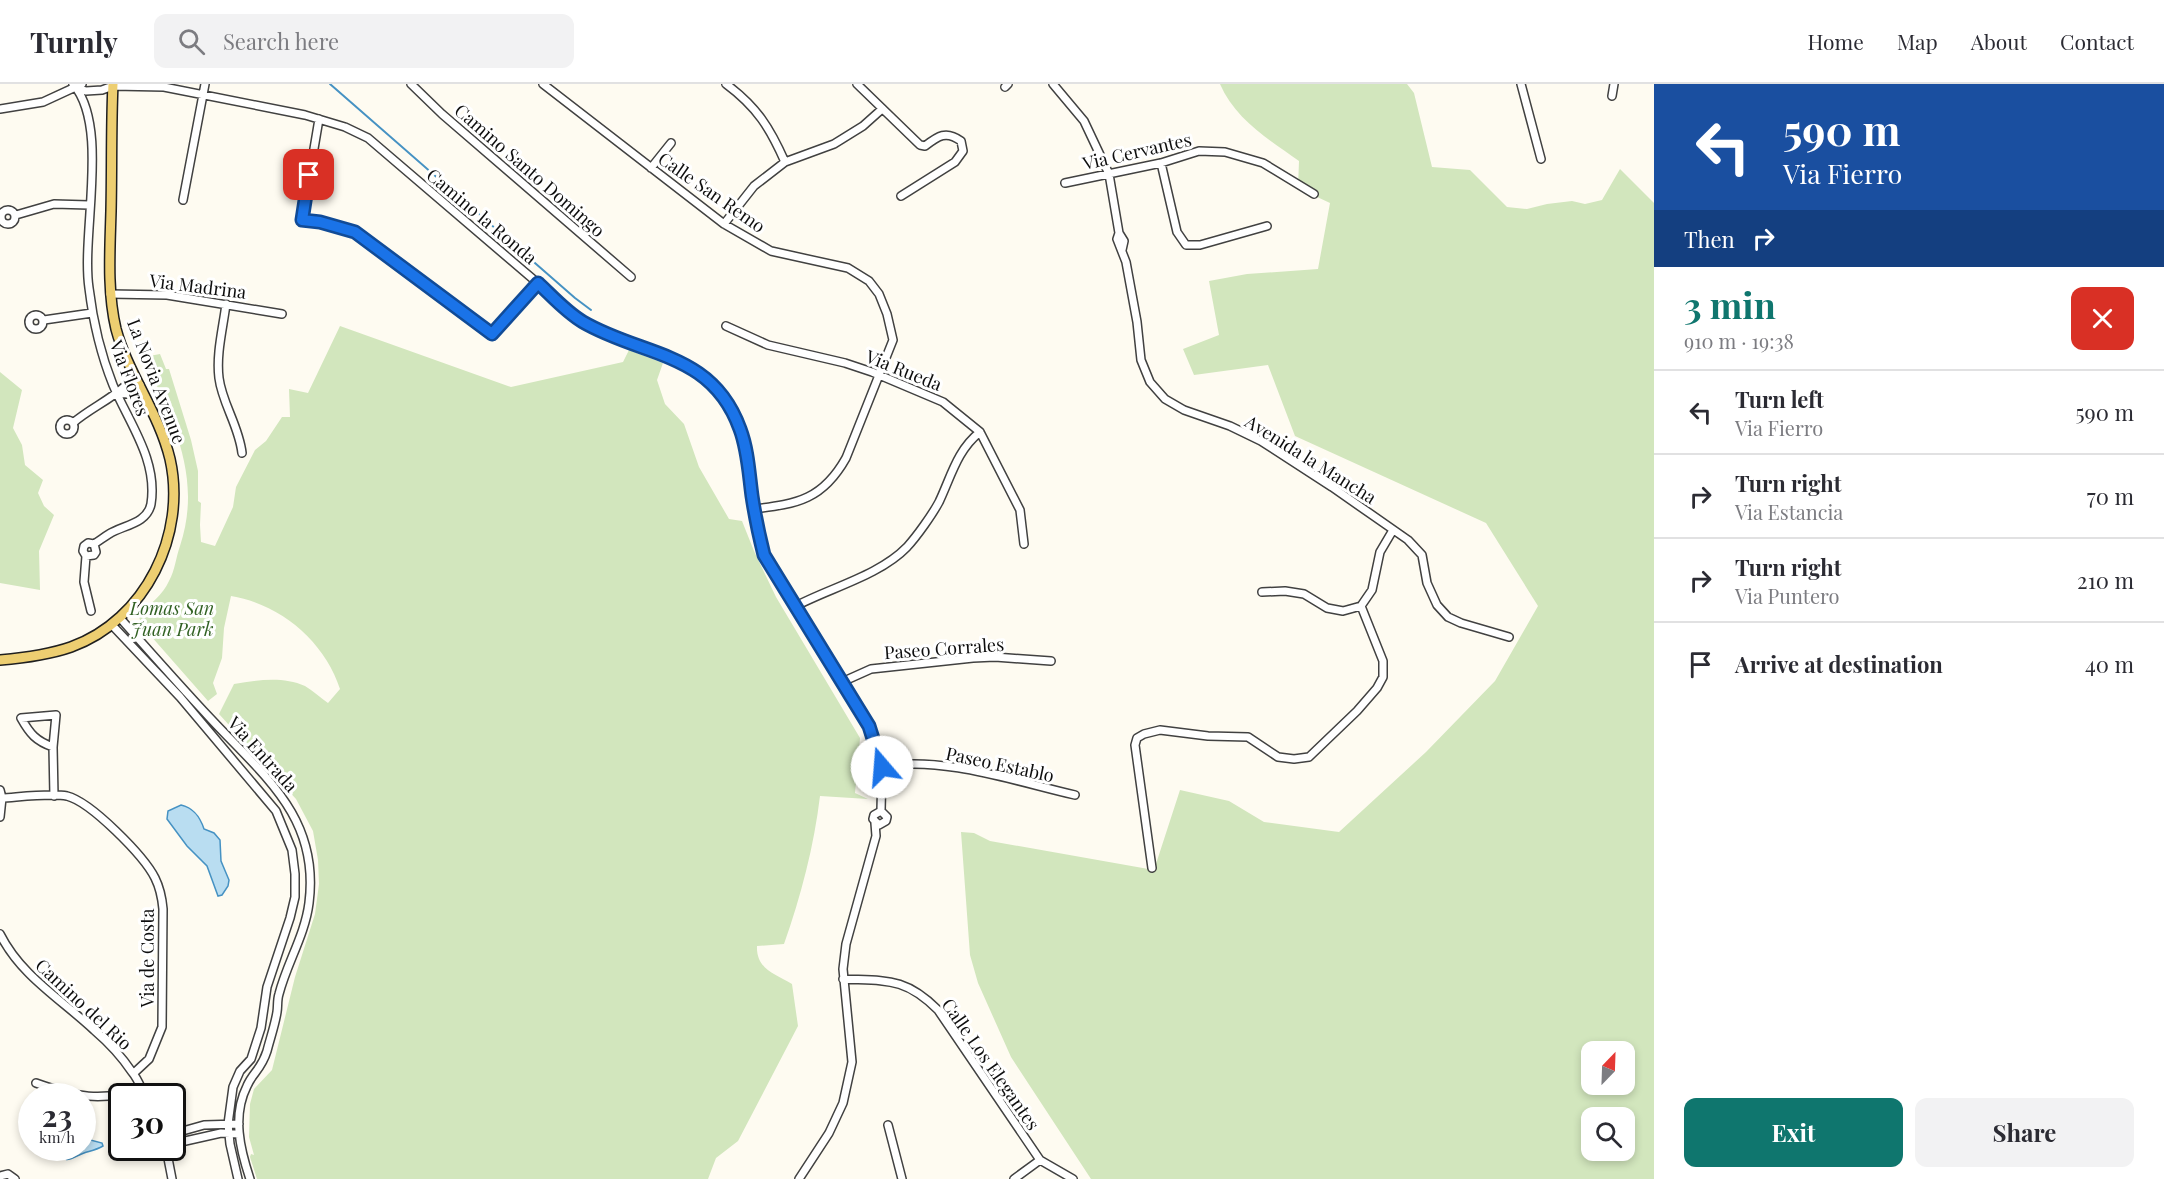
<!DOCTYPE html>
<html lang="en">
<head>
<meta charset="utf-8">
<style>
	:root { --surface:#fff; --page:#f2f2f3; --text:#2b2b33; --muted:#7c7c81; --line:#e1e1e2; --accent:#0f766e }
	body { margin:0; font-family:"Playfair Display",serif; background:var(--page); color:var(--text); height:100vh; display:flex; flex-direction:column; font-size:22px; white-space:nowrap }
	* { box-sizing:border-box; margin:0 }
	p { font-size:20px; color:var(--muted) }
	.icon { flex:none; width:33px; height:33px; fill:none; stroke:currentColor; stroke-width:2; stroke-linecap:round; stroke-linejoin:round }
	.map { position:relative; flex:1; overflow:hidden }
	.drawer { display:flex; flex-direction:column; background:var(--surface); width:510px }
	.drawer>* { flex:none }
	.banner { background:#1a4fa0; color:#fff; overflow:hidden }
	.needle { width:39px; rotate:23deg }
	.controls { position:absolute; left:1581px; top:957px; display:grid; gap:12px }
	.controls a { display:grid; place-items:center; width:54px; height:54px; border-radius:12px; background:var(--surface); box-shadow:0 3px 9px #0003; font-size:30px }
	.speed { position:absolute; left:18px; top:999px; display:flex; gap:12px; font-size:30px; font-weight:700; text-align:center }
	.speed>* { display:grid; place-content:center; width:78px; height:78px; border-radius:50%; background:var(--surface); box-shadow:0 3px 9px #0003; line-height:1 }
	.speed small { font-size:15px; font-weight:400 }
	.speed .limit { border:3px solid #111; border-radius:9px; background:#fff; color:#111 }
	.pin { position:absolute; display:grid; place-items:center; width:51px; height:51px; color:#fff; margin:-26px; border-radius:12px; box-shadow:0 3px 9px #0006 }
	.me { position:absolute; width:66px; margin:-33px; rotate:342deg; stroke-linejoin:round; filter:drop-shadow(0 0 4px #0008) }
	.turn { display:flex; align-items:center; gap:21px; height:126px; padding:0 30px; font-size:27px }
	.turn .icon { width:78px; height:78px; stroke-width:2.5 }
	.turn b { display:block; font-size:42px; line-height:51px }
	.then { display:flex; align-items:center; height:57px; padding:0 30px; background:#0003; gap:12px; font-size:22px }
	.round { display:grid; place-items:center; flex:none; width:63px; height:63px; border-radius:12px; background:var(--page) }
	.headline { display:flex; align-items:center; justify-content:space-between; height:102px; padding:0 30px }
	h1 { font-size:36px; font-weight:700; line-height:45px; color:var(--accent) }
	.cta { display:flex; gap:12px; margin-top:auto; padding:12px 30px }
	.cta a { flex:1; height:69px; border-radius:12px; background:var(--accent); color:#fff; font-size:24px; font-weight:700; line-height:69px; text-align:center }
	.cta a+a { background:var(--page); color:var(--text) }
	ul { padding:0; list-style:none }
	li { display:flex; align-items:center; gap:18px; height:84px; padding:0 30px; border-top:2px solid var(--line) }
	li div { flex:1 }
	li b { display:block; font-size:22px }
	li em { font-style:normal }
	header { display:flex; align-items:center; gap:36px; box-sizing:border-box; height:84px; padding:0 30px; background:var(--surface); border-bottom:2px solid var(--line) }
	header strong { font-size:28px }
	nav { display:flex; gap:33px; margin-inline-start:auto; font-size:21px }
	.search { width:420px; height:54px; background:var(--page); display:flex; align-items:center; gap:15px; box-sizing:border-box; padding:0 21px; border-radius:12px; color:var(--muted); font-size:22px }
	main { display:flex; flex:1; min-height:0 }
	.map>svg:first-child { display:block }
</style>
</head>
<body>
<header>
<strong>Turnly</strong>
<div class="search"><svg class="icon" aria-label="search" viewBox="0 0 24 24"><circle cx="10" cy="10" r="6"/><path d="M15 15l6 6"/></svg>Search here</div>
<nav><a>Home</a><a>Map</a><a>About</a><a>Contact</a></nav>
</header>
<main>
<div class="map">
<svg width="1654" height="1095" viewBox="0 0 1654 1095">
	<rect width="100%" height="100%" fill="#fefbf1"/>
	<path fill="#d2e6bd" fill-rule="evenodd" d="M1220,0H1407L1414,9L1432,83L1470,86L1507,123L1527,125L1547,120L1572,117L1585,120L1602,116L1620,85L1654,119V1095H1091L1011,973L978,899L970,871L961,748L974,749L990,757L1154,786L1180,706L1229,717L1264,738L1339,748L1426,668L1495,597L1538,522L1486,439L1295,352L1268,281L1194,291L1183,265L1219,251L1209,197L1247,190L1318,185L1330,119L1298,104L1299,77C1269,56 1235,35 1220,0ZM1592,968H1624V1000H1592ZM1592,1034H1624V1066H1592Z
		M340,242L511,303L623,278L629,266L663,279L657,296L665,320L684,340L699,383L729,435L742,437L754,467L776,513L860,654L855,709L868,715L820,712C814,762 801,812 784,860L757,862C756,885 775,890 792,900L798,942L738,1057L716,1074L708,1095H257L250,1073L251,1070L254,1071L249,1053L250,1020L254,1005L272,986L295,893L315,830L319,800L318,776L313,747L296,715L219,630L234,600C257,596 283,592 305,602C313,607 321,614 328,619L340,605C325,558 281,520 231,512L224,544L222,574L213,599L217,610L208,617L143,543L138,531C149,521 163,511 169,497C175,486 176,473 180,462C203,392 172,336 144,273L160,270L166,285H169L191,356L198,387V417L201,419L200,441L201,458L215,462L233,423L236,403L255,366L266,357L282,333H290L289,305L308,309Z
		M0,288L22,306L13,344L22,361L25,381L43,396L38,409L44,422L54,431L39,467L40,506L0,499Z"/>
	<path fill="#b9ddf1" stroke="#4692c3" stroke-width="1.5" d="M181,721C194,724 200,733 204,745L214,749L220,756L221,777L229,796L228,802L222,811L218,812L207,782L187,762L167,735L168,727Z
		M83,1054L102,1059L103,1062C96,1066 90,1067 84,1069C70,1074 66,1083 56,1064H82Z"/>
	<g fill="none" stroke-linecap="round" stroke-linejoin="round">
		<path stroke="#4692c3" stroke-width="2" d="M330,0L575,214L591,226"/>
		<g stroke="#414141" stroke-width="10">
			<path id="minor" d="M73,0C110,42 81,149 89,204C93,237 101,271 113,301C129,339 158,376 151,420C147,440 123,441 109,450C104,453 99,457 94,460
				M411,0L442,30L631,193
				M543,0L724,140L771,167L848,184L869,197L879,210L887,230L893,256L846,374C823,415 798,420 754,425
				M726,0C757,23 770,44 785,78
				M857,0L920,61L925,62C938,52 946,46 961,57L963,67L955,78L901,112
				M1053,0L1084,37L1109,90L1119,149L1124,157L1122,166
				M1521,0L1541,75
				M1005,3L1008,0
				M77,4L86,7L102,6L113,2L164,3L305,31L345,43L368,54L582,237C618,255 658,264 692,284C743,313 746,374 754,426C756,441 760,456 764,471L869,642L882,683L881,727L887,733L886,737L879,741L873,735L874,731L881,727
				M1612,12L1614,0
				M0,25L43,18L82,0
				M319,35L302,136L320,138L355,149L492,251L538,199
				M1161,79L1177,148L1186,161H1200L1267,142
				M651,84L671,59
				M1065,99L1161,79L1199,67L1225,68L1263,79L1314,110
				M183,116L205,0
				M1 133a7 7 0 1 1 14 0a7 7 0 1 1-14 0Z
				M16,131L54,120L89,121
				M724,140L754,102L785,78L834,60L863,42L882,25
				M1119,149L1117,155L1126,178L1137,238L1141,276L1150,298L1165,315L1184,326L1230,342L1261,357L1332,403L1408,456L1422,471L1427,499L1437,521L1448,533L1461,539L1509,553
				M110,210L167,211L282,230
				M226,220C223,244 216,270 219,294C222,319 239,342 242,369
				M29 238a7 7 0 1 1 14 0a7 7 0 1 1-14 0Z
				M44,236L92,229
				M726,242L768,261L845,279L872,288L943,318L980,348L1020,426L1024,460
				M117,309L128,310L139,302
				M60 343a7 7 0 1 1 14 0a7 7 0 1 1-14 0Z
				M73,339C89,325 110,316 125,302L140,301
				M86,472L94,471L96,468L94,460L88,459L84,462L83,467L86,472L84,498L91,527
				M1262,508L1285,507L1304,510L1327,524L1343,527L1361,522L1372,506L1380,468L1393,446
				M794,523C829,504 879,492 907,463C917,452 932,431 939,418C951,393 957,366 980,348
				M120,534C150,568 180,602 211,635C263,691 320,733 309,819C305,851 287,879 279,910C277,916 278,922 277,928C275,941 270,955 267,967C261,986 253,988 247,1002C232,1032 240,1065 250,1095
				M111,540L180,613L276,727L292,766L295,790V813L290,834L267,903L261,944L251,975L240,987L233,1003L228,1040L230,1060L238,1095
				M842,598L871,585L973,574L995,573L1051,577
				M53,663C36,657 30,650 21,634L56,631L53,663L54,712
				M882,683C940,671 1018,698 1075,711
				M0,706L2,714L0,733
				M2,714C19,713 51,709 67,712C91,718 144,772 155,794C160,804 162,814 163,825L162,943L149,975L134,989
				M1152,784L1135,661L1137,654L1144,650L1160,646L1208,652L1248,653L1278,673L1294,675L1309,673L1357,627L1377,604L1383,593V577L1361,522
				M0,850C21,892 61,915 94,946C108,958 122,973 132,988C138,995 141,1004 145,1012
				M843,895C886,897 905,893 938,926L1040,1076
				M36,999C75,1013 102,1018 141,1005
				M888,1041L902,1095
				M172,1050L204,1041L239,1040
				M172,1060L221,1049L239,1050
				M166,1064L172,1095
				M1040,1076L1073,1095
				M0,1092L8,1090L15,1095
				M799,1095L829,1049L843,1019L852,978L843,885L846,860L876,752L875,739
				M1014,1095L1040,1076"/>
		</g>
		<g stroke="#1f1f1f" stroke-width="12">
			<path id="major" d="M0,576C24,574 48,571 71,563C146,536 187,450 170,375C159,329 128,290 116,245C107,207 110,166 111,127C112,85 111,42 113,0"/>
		</g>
		<use href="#minor" stroke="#fff" stroke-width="7"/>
		<use href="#major" stroke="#edce71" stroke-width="9"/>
	</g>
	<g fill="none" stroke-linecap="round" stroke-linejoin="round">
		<g stroke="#114b97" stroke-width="15">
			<path id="route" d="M309,91L302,136L320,138L355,148L492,250L538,199C552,212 566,228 583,238C643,273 712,267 740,345C748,366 749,390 752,412C755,432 759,451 764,471L869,642L882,683"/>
		</g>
		<use href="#route" stroke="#1a73e8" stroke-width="10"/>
	</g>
	<g text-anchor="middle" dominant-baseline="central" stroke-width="6" stroke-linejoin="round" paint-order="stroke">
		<g font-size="18" fill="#0e0e0e" stroke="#fff">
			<text transform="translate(1137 67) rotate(-13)">Via Cervantes</text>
			<text transform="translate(530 86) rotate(41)">Camino Santo Domingo</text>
			<text transform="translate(712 108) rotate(35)">Calle San Remo</text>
			<text transform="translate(482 132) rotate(40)">Camino la Ronda</text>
			<text transform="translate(198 202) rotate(7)">Via Madrina</text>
			<text transform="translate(904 286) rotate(22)">Via Rueda</text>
			<text transform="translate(130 294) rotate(69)">Via Flores</text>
			<text transform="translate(157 297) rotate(69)">La Novia Avenue</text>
			<text transform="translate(1311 375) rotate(32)">Avenida la Mancha</text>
			<text transform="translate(944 564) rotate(-4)">Paseo Corrales</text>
			<text transform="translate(263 670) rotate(48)">Via Entrada</text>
			<text transform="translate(1000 680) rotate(12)">Paseo Establo</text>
			<text transform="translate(147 874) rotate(-90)">Via de Costa</text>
			<text transform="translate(84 920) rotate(43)">Camino del Rio</text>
			<text transform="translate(991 980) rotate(55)">Calle Los Elegantes</text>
		</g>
		<g font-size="18" font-style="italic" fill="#316123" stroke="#fff">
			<text x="172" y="524">Lomas San<tspan x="172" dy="21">Juan Park</tspan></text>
		</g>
	</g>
</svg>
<div class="controls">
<a><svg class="needle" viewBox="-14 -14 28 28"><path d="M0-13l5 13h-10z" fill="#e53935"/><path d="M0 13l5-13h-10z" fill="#7c7c81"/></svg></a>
<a><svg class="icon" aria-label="search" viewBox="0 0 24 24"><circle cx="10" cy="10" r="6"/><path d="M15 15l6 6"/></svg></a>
</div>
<div class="speed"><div>23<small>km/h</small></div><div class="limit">30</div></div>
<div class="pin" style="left:309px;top:91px;background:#d93025"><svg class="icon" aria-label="arrive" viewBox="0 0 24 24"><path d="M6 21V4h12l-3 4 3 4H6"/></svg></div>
<svg class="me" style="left:882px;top:683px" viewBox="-20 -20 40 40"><circle r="19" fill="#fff"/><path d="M0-13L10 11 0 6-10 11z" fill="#1a73e8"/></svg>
</div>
<section class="drawer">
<div class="banner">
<div class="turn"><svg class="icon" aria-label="left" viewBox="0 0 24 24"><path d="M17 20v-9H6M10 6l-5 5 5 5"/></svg><div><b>590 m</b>Via Fierro</div></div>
<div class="then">Then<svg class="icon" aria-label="right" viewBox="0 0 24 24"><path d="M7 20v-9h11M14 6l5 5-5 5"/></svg></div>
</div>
<div class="headline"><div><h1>3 min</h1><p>910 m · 19:38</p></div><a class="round" style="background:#d93025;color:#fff"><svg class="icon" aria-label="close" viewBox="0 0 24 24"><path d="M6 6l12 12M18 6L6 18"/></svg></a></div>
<ul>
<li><svg class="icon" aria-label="left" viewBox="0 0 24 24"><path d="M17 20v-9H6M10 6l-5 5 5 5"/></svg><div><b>Turn left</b><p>Via Fierro</p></div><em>590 m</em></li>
<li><svg class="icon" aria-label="right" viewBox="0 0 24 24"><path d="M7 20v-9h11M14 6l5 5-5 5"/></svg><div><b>Turn right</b><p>Via Estancia</p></div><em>70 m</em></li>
<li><svg class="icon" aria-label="right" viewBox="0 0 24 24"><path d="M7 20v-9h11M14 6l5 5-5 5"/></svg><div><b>Turn right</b><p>Via Puntero</p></div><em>210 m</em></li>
<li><svg class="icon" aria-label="arrive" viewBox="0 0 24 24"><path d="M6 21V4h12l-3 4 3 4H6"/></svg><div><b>Arrive at destination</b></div><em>40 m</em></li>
</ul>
<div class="cta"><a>Exit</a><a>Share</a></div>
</section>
</main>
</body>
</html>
